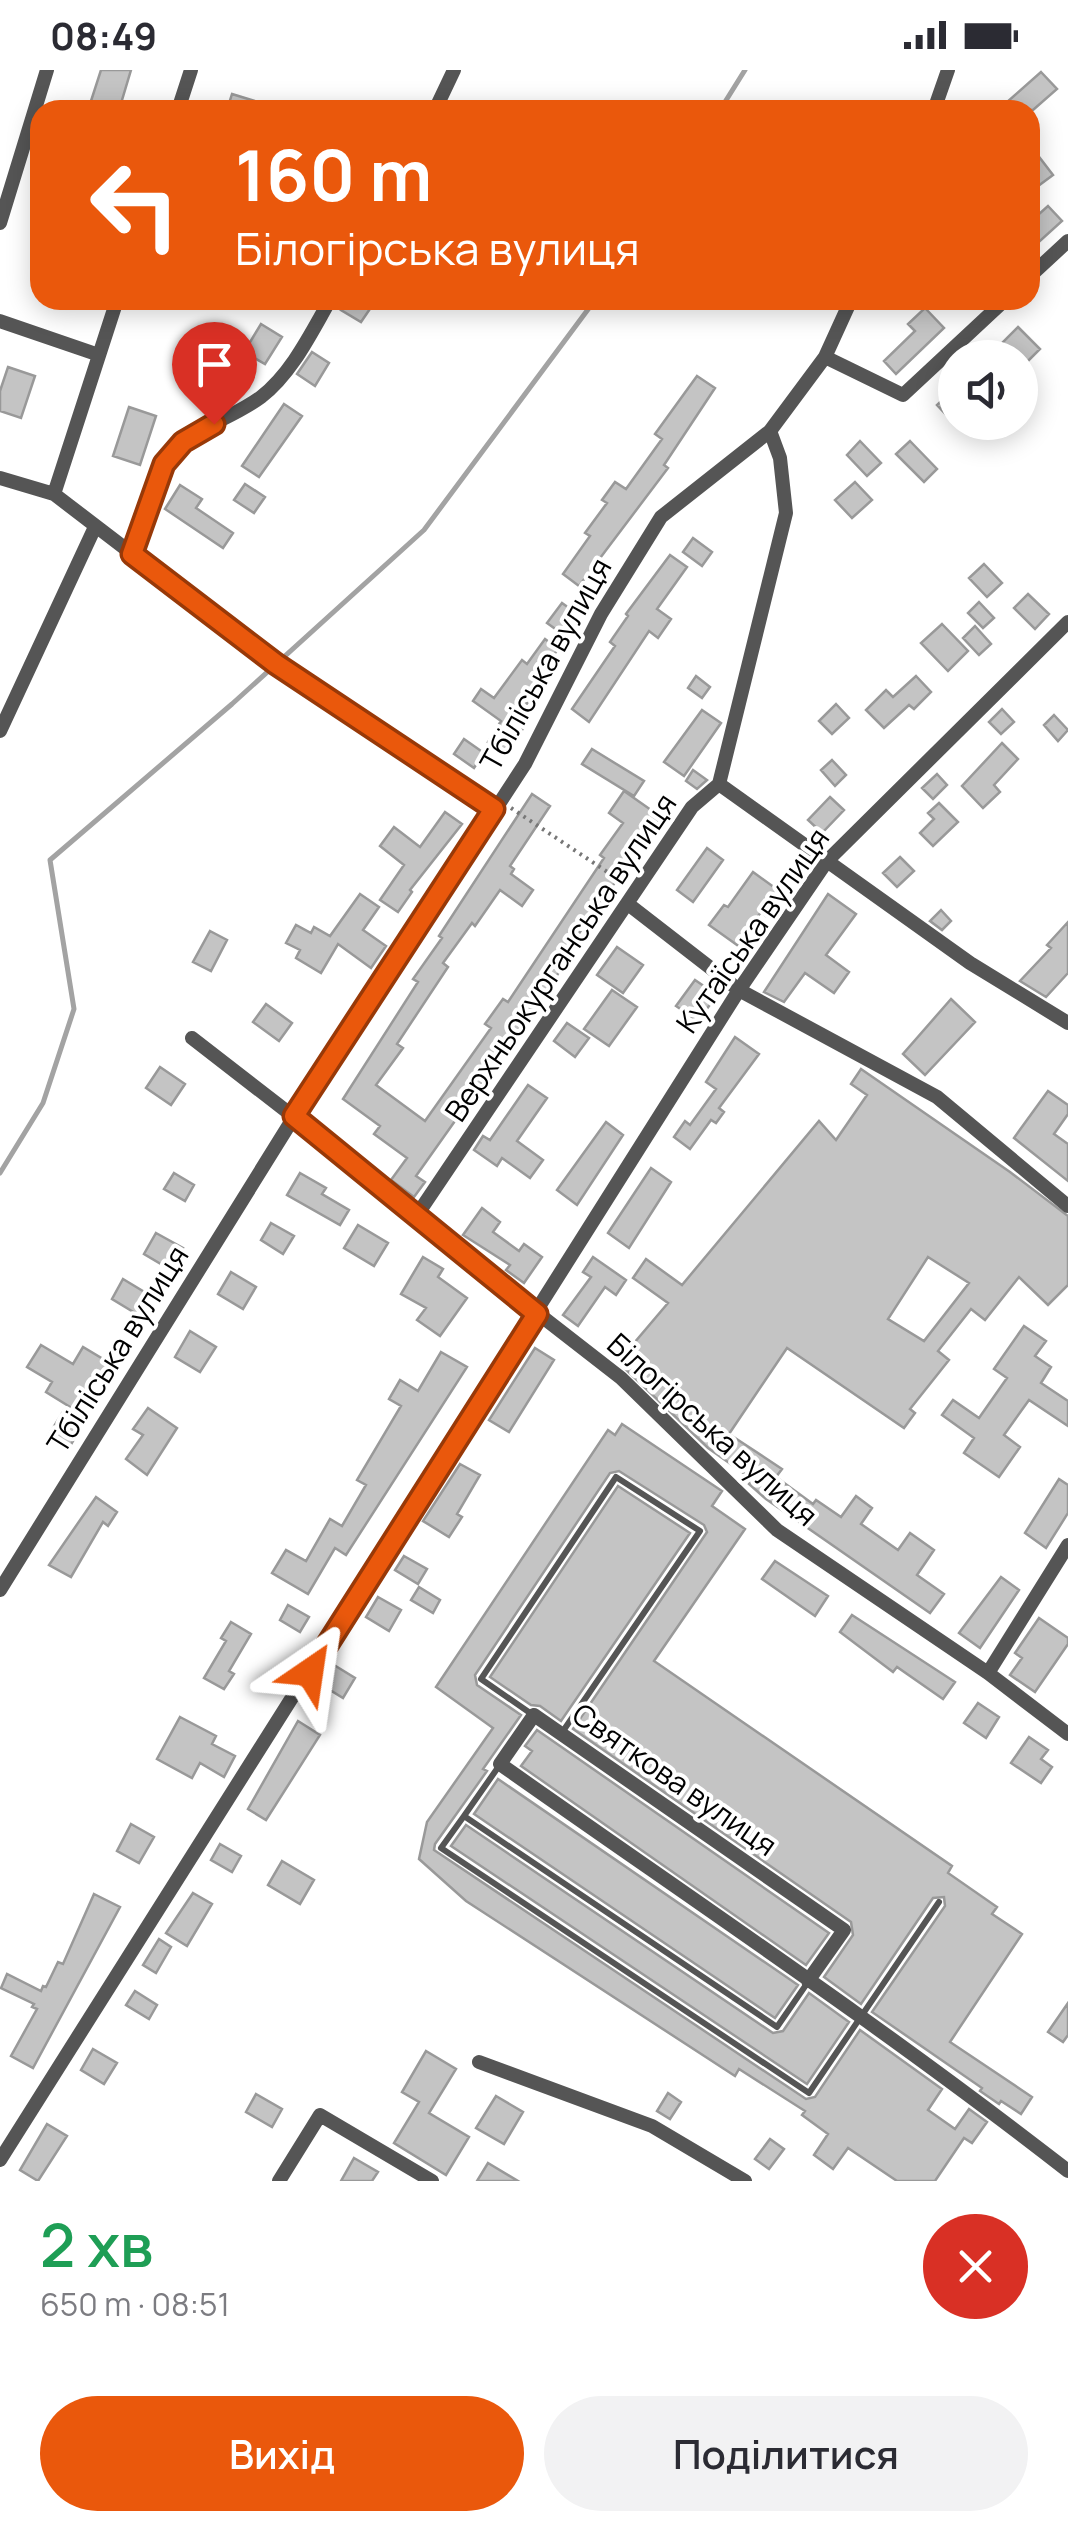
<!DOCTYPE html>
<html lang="uk">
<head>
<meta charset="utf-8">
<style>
	:root { --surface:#fff; --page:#f2f2f3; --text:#2b2b33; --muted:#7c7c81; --accent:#ea580c }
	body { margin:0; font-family:Manrope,sans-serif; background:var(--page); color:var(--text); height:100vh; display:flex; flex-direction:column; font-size:38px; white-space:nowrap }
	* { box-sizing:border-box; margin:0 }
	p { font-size:32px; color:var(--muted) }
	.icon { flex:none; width:55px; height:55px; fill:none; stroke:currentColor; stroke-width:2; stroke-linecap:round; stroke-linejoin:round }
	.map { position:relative; height:2111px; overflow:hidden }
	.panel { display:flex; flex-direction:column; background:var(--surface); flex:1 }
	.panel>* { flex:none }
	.banner { position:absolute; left:30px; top:30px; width:1010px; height:210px; border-radius:30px; box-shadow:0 5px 25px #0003; background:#ea580c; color:#fff; overflow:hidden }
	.controls { position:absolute; left:938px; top:270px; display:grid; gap:20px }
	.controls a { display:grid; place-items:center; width:100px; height:100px; border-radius:50%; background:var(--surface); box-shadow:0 5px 25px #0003; font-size:50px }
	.pin { position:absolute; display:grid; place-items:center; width:85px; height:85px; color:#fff; margin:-102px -42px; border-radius:50% 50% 50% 0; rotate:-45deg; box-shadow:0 0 10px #0007 }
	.pin .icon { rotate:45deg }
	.me { position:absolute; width:110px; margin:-55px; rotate:32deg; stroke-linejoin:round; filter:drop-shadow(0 0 8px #0008) }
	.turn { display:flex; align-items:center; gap:35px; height:210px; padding:0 40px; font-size:45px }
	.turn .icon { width:130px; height:130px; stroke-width:2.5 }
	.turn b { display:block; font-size:70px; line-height:85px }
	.round { display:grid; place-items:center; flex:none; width:105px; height:105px; border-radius:52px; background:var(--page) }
	.overview { display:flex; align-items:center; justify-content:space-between; height:170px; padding:0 40px }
	h1 { font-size:60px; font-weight:600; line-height:75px; color:#1e9e55 }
	.cta { display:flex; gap:20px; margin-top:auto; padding:20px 40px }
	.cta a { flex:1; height:115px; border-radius:60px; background:var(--accent); color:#fff; font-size:40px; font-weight:600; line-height:115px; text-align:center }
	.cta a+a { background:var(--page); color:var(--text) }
	.status { display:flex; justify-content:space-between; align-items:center; height:70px; padding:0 50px; background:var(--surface); direction:ltr }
	.status svg { height:28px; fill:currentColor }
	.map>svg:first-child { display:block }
</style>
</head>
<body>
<div class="status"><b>08:49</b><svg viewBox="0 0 49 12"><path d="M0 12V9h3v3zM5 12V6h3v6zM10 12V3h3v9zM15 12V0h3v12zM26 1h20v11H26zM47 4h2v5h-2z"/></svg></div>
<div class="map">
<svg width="1068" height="2111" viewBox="0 0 1068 2111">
	<rect width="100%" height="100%" fill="#fff"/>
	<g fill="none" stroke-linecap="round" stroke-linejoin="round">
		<path stroke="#a3a3a3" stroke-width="5" d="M720,40L745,0
			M0,1103L43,1033L74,939L50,790L232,634L424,460L595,230"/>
	</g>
	<path fill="#c4c4c4" stroke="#999" stroke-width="2.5" fill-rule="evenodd" d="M101,0H131L119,40L90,34Z
		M1041,2L1057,19L1033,40H998Z
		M232,24L274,37L273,40H227Z
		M1030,75L1053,105L1030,122Z
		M1048,136L1062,151L1030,180V152Z
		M348,230H376L361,252L341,240Z
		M925,238L944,258L896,304L884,291L915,261L908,254Z
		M261,254L282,267L265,294L244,282Z
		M1018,257L1040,279L1022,297L1020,288H1013L1001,274Z
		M312,282L329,293L315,316L297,304Z
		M8,297L35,306L21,348L0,341V321Z
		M697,306L715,318L664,395L668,398L579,516L563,504L590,466L585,463L607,433L602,430L615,412L626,419L662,369L655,364Z
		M955,318V354L937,335Z
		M284,334L302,346L259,407L242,396Z
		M129,337L156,346L140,395L113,386Z
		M860,371L881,393L867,406L847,385Z
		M910,371L937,399L924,412L896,384Z
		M855,412L872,430L852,448L835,430Z
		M245,414L265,427L254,443L234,430Z
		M180,415L202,429L196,438L233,463L223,478L165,439Z
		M693,468L712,482L702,496L683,482Z
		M670,485L687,497L657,539L671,549L658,568L649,561L589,652L572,639L615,576L610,572L628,546L626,544Z
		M984,494L1002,513L987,527L969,508Z
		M1028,524L1049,544L1035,559L1014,538Z
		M979,532L994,548L983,558L968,543Z
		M562,533L576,543L561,563L547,553Z
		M942,554L968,581L948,601L921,573Z
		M975,556L991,574L979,585L963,568Z
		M545,569L558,579L541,603L546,607L518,646L527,652L507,684L488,672L501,651L473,631L481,619L494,628L522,590L527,594Z
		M696,606L710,617L702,628L688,618Z
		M916,606L931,622L914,639L909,635L884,658L866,640L886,620L893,627Z
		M836,634L849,648L832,664L819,651Z
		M1002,639L1014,652L1001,664L989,652Z
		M702,640L721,653L684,706L664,692Z
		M1054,645L1068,660L1058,671L1044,655Z
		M464,669L484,683L474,698L454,684Z
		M1002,673L1018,689L994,715L1000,722L983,738L962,716Z
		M592,679L644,711L634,726L582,694Z
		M832,690L846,705L835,716L821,700Z
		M693,700L707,710L697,719L686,711Z
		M937,704L947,715L933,729L922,718Z
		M624,721L661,747L561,889L565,892L550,917L416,1106L425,1112L414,1127L391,1110L407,1088L374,1064L380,1056L343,1029L418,912L413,909L442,868L439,866L532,724L550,736L510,796L514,799L511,804L533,820L522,836L500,820L475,856L472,853L443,893L448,897L397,974L403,978L376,1015L425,1051L491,958L485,954L503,929L508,932L604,788L600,785L623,753L609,743Z
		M830,727L844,740L822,763L808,750Z
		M939,733L958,752L933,776L920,763L934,749L928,743Z
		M445,742L462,754L410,820L412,822L398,842L380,830L404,795L380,776L394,757L420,777Z
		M707,778L723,790L693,832L677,820Z
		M900,787L914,801L897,817L883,803Z
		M753,802L782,823L766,846L761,842L737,875L709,855L724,835L728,837Z
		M360,824L379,837L363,860L386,876L371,898L338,874L321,903L296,888L300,880L286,873L296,855L311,863L314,857L330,866Z
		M828,824L856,844L826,885L849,902L834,923L805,903L784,932L764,922Z
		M941,840L951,851L942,860L930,851Z
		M1068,852V903L1046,927L1020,911L1051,878L1047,875Z
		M210,861L227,870L211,901L193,892Z
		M617,877L643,895L623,923L597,905Z
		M695,910L717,925L698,951L676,936Z
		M612,920L637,937L609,976L584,959Z
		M951,929L975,952L925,1005L903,984Z
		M266,934L292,953L279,971L253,952Z
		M567,953L589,968L575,987L554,971Z
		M735,967L759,984L719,1038L724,1042L716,1053L711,1050L690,1079L674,1067L685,1051L690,1055L716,1019L706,1012Z
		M160,997L185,1014L171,1035L146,1018Z
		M861,999L1010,1102L1068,1146V1215L1048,1235L1019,1207L985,1250L971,1239L938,1281L949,1290L910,1339L915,1343L904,1358L787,1278L729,1364L782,1399L776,1407L813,1434L816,1430L841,1447L856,1426L872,1438L861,1454L898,1480L910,1463L934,1480L917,1505L944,1524L930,1543L766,1429L749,1414L752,1409L708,1378L618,1292L668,1233L633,1208L646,1189L682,1215L819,1051L836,1070L867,1025L851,1014ZM928,1187L969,1213L924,1271L888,1249Z
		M528,1015L547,1028L517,1071L543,1090L530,1108L502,1088L497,1096L474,1080L483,1066L490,1070Z
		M1048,1021L1068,1035V1044L1054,1064L1068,1074V1111L1014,1068Z
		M606,1052L623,1065L577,1135L557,1120Z
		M651,1098L671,1112L629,1178L608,1163Z
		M174,1103L194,1115L185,1131L164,1119Z
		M300,1103L326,1118L322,1124L349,1140L340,1155L287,1125Z
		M482,1138L500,1152L493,1162L519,1181L524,1174L542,1187L524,1213L506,1200L510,1195L463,1165Z
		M271,1153L294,1166L283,1184L261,1170Z
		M358,1155L388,1173L374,1196L344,1178Z
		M156,1163L183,1178L171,1200L144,1184Z
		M423,1187L443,1199L438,1207L467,1228L440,1266L417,1250L426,1238L401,1224Z
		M593,1187L626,1210L616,1225L605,1217L578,1256L563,1245L591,1207L583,1202Z
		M231,1202L256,1217L243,1239L218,1224Z
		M123,1209L151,1226L140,1246L112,1229Z
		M1024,1256L1046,1271L1035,1286L1051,1297L1041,1313L1068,1331V1356L1029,1330L1004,1365L1020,1377L999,1407L964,1383L974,1368L942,1345L953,1330L979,1348L1007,1308L994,1299Z
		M190,1261L216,1277L200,1302L175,1287Z
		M41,1275L73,1294L83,1277L113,1295L103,1312L94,1307L75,1340L46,1322L52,1312L27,1297Z
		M535,1278L554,1290L509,1362L489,1350Z
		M441,1282L467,1297L346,1485L335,1478L308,1524L272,1503L286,1480L306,1491L330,1449L342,1456L366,1415L357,1410L401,1336L389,1329L400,1310L418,1321Z
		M148,1338L177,1358L147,1405L126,1389L143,1365L133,1359Z
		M64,1340L84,1352L69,1378L48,1366Z
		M622,1354L722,1421L712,1436L745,1459L654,1591L952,1796L948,1803L997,1837L992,1844L1022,1864L950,1972L1032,2027L1021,2044L1001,2031L999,2034L980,2021L982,2018L872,1942L945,1836L944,1827L933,1828L861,1934L824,1907L853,1865L851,1852L573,1659L707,1462L704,1455L619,1401L610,1403L475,1605L477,1615L521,1645L483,1699L487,1701L435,1774L434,1780L806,2029L815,2027L860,1960L942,2019L928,2040L955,2059L969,2039L987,2052L972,2073L964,2068L935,2111H897L848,2078L833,2099L814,2085L828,2064L802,2045L805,2041L739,1999L735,2006L466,1831L419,1789L427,1752L493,1658L436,1617L608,1360L615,1365Z
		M460,1394L480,1405L457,1444L462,1447L449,1467L423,1451Z
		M1059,1409L1068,1415V1443L1046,1478L1025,1463Z
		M618,1416L690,1463L561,1651L540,1636L531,1635L490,1607Z
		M96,1427L117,1442L108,1456L103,1452L71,1507L49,1495Z
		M404,1486L427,1499L418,1514L395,1500Z
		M775,1491L828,1526L815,1546L762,1509Z
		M1001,1507L1019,1520L980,1578L959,1563Z
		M419,1517L440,1530L433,1543L411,1530Z
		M378,1527L401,1540L389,1561L366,1547Z
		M288,1535L309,1547L300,1562L280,1550Z
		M852,1545L955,1612L943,1629L897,1597L893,1602L840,1562Z
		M1039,1548L1068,1568V1574L1035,1622L1010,1605L1022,1588L1015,1583Z
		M231,1552L251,1564L229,1601L234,1604L224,1619L204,1608L226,1571L221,1568Z
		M334,1595L355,1608L343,1628L322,1615Z
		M978,1633L999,1647L986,1668L964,1653Z
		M180,1647L216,1666L212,1674L235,1686L224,1707L200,1693L192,1708L157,1689Z
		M298,1651L320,1665L266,1750L248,1739Z
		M537,1660L829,1863L806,1895L521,1696L532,1681L525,1676Z
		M1029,1667L1048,1680L1041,1689L1052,1697L1041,1713L1011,1693Z
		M498,1709L798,1915L775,1948L474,1744Z
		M131,1754L154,1767L139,1793L117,1781Z
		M466,1755L773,1963L783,1961L809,1923L849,1952L807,2014L451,1776Z
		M220,1774L241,1786L232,1802L211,1790Z
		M282,1791L314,1810L300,1834L268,1815Z
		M193,1823L212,1834L187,1876L166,1863Z
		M94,1824L120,1837L33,1998L11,1986L37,1939L32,1937L34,1934L1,1918L7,1904L41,1921L43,1916L46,1917L58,1892L63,1894Z
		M159,1869L171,1877L156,1903L143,1895Z
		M135,1921L157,1935L149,1949L126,1935Z
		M1068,1933V1965L1063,1972L1048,1962Z
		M93,1979L117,1993L104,2014L81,2000Z
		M426,1981L456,1999L429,2043L469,2067L446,2105L394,2073L419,2032L402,2022Z
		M668,2023L681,2032L670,2049L657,2041Z
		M256,2024L282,2039L272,2057L246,2042Z
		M496,2026L523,2042L504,2074L476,2058Z
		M47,2054L67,2066L38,2111L20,2100Z
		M770,2069L784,2079L769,2099L755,2089Z
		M354,2088L378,2102L372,2111H341Z
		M488,2093L518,2111H477Z"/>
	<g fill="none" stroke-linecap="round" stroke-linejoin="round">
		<path stroke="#777" stroke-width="4" stroke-dasharray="2.5 5" stroke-linecap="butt" d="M511,738L624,813"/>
		<path stroke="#555" stroke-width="6" d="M533,1645L481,1609L616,1407L700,1461L561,1664
			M499,1696L464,1746L777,1957L808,1912
			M464,1746L441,1778L809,2023L939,1832"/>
		<path stroke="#555" stroke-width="14" d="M178,40L191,0
			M435,40L454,0
			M934,40L948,0
			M0,153L47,0
			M1030,206L1068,171
			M0,251L99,285
			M825,287L851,230
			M0,408L54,424L276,594L494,739
			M54,424L117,230
			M132,484L163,394C186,359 229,351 261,327C292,303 311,263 330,230
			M0,661L95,457
			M719,714L970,893L1068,953
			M628,834L739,920L937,1027L1068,1136
			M192,968L294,1047L415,1148L621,1308L777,1460L988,1603L1068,1664
			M415,1148L692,737L719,714L786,443L780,388L770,361
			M0,1520L294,1047L525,694L601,544L661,447L770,361L825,287L903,325L1005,230
			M988,1603L1068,1475
			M808,1911L844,1860L534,1645L500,1694C690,1828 885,1958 1068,2101
			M479,1992L652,2056L745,2111
			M0,2090L739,920L827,791L1068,552
			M279,2111L320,2045L432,2111"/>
	</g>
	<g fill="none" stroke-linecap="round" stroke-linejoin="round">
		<g stroke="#983908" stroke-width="25">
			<path id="route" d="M214,354L183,372L164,394L132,484L276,594L494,739L294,1046L537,1244L310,1602"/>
		</g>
		<use href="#route" stroke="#ea580c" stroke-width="18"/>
	</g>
	<g text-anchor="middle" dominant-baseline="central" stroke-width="8" stroke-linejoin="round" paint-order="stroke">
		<g font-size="30" fill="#000" stroke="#fff">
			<text transform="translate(545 594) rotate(-61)">Тбіліська вулиця</text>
			<text transform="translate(752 860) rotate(-55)">Кутаїська вулиця</text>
			<text transform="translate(560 887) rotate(-56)">Верхньокурганська вулиця</text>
			<text transform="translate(117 1279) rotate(-58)">Тбіліська вулиця</text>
			<text transform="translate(713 1359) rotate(42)">Білогірська вулиця</text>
			<text transform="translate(675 1709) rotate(35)">Святкова вулиця</text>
		</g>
	</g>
</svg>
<div class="controls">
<a><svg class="icon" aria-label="sound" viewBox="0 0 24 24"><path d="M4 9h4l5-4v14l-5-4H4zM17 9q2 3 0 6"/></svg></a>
</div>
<div class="pin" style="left:214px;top:354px;background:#d93025"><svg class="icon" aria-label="arrive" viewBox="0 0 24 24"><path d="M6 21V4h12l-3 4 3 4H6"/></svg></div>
<svg class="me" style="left:310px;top:1602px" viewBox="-20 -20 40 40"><path d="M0-17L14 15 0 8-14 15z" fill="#ea580c" stroke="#fff" stroke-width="4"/></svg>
<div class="banner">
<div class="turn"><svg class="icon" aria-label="left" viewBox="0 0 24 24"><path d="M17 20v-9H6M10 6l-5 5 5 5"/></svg><div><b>160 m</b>Білогірська вулиця</div></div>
</div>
</div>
<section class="panel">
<div class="overview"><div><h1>2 хв</h1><p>650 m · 08:51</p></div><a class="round" style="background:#d93025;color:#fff"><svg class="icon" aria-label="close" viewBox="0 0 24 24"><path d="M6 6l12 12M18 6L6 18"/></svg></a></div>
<div class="cta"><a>Вихід</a><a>Поділитися</a></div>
</section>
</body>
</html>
